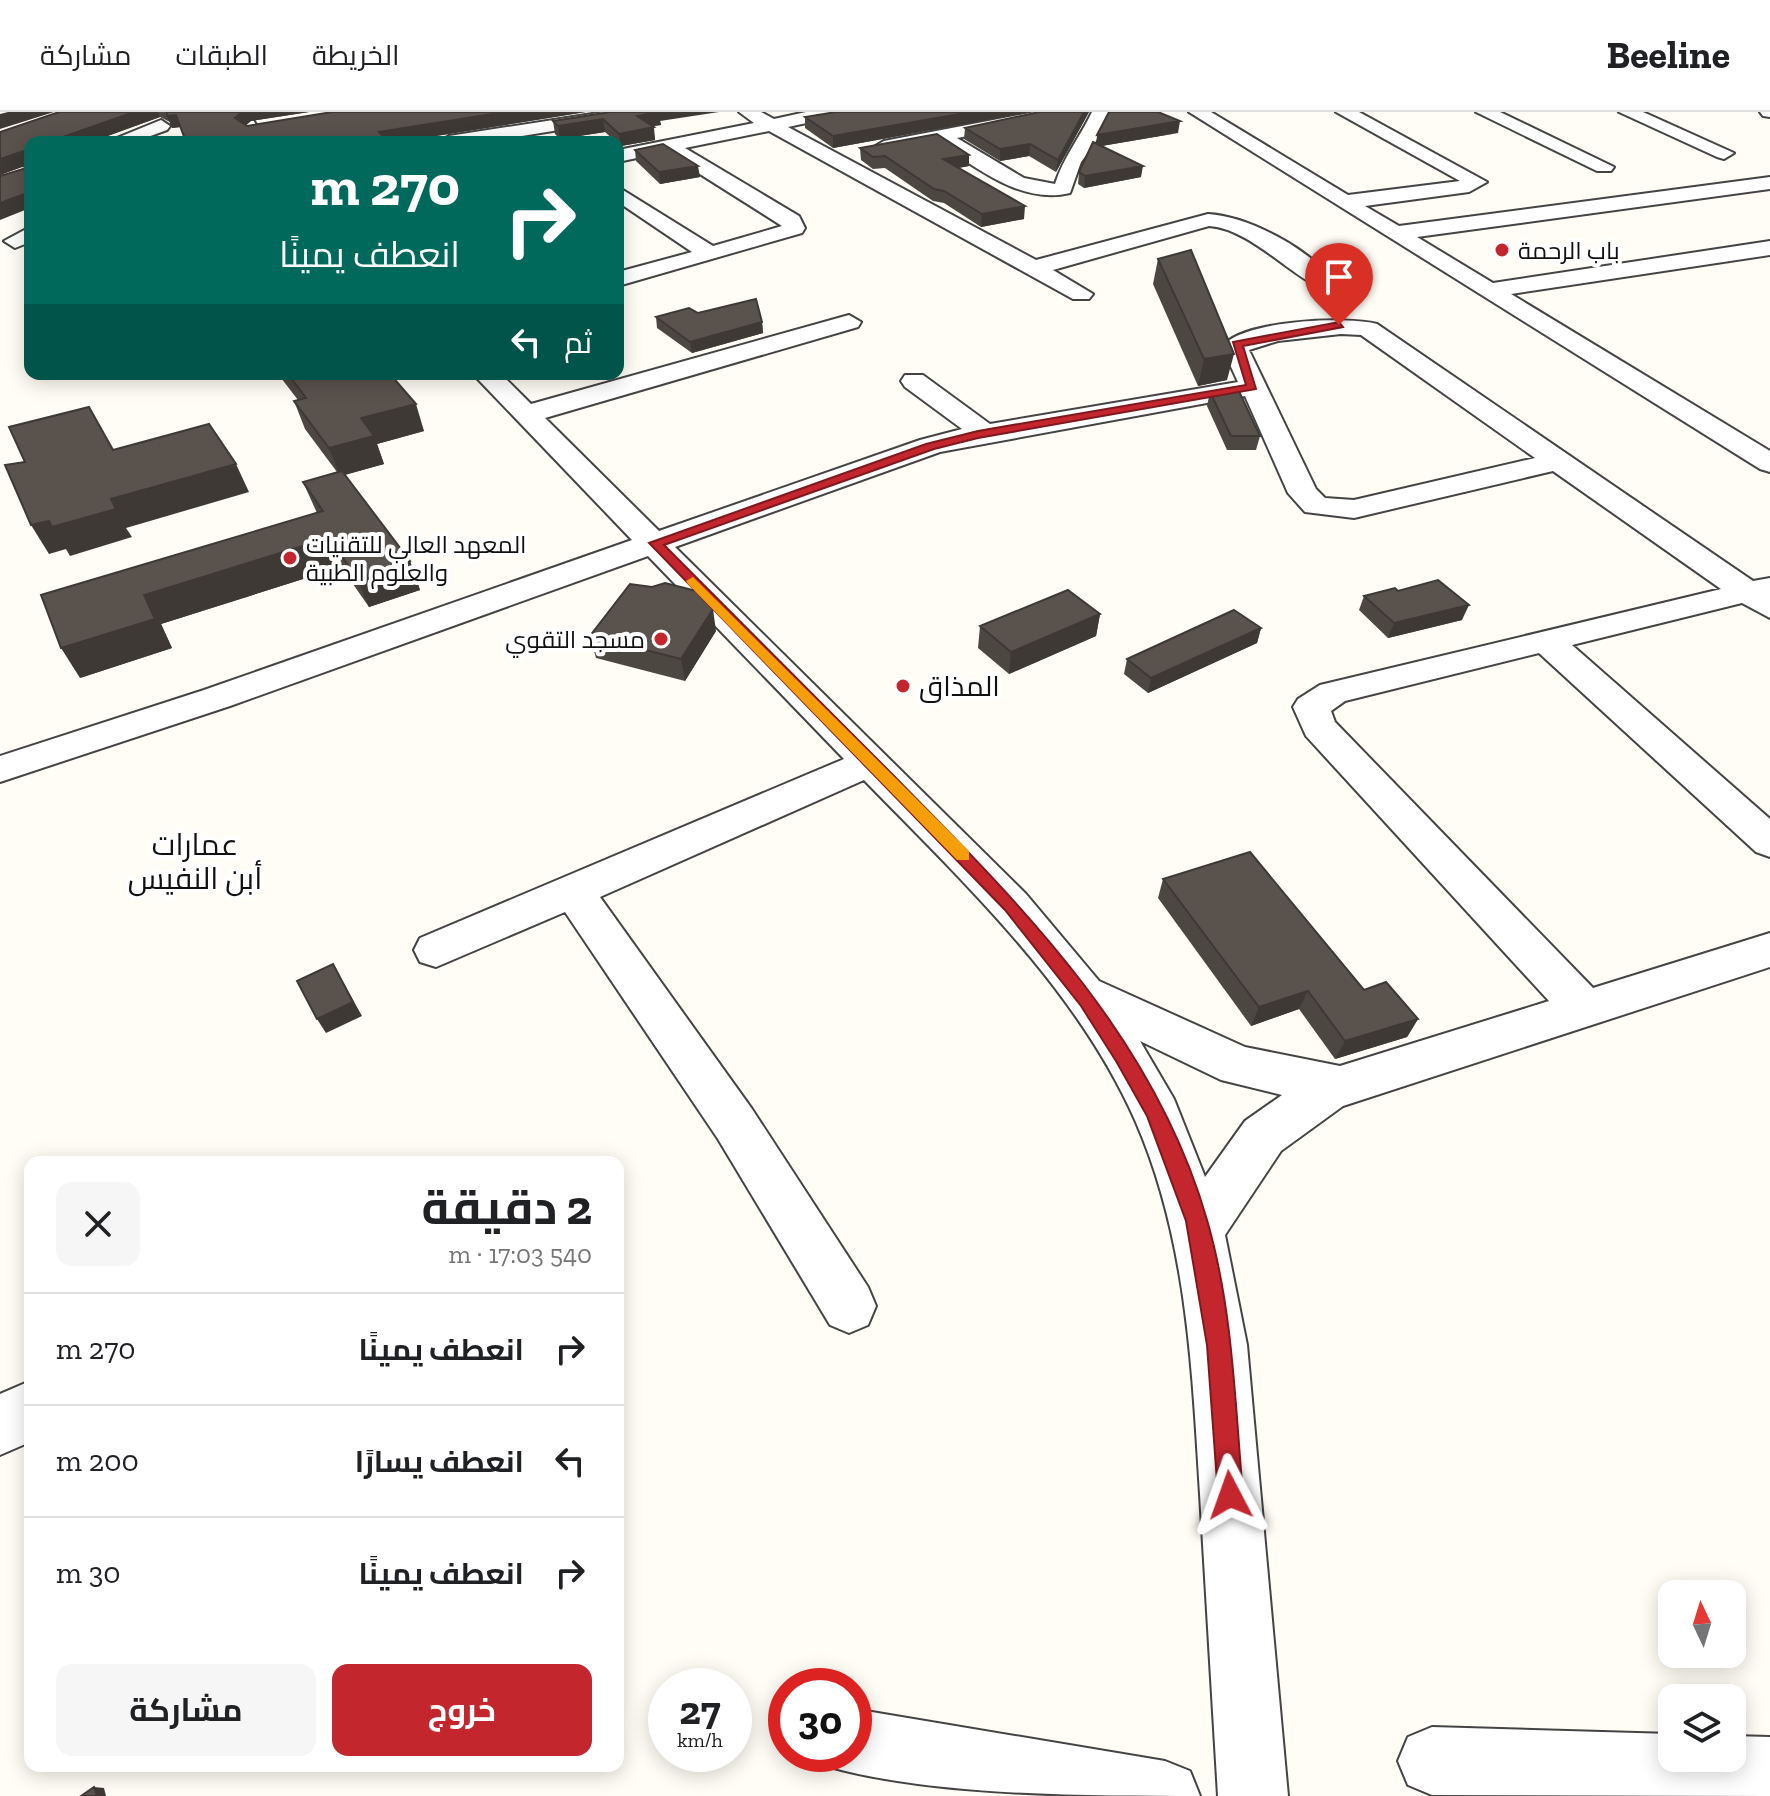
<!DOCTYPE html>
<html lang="ar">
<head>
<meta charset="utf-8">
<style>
	:root { --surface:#fff; --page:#f6f6f6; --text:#202124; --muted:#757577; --line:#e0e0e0; --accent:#c4262e }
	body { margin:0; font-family:"Zilla Slab",Cairo,serif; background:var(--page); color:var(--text); direction:rtl; height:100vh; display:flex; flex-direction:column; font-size:30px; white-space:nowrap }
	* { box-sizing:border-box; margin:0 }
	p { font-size:26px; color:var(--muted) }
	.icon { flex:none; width:44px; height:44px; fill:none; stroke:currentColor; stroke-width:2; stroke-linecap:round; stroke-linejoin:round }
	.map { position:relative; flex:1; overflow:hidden; direction:ltr }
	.panel { position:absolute; left:24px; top:1044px; width:600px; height:616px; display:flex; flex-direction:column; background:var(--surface); border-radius:16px; box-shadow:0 4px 20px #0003; direction:rtl }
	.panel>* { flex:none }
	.banner { position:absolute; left:24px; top:24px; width:600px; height:244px; border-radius:16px; box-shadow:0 4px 20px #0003; direction:rtl; background:#00695c; color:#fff; overflow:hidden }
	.needle { width:52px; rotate:356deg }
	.fabs { position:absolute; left:1658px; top:1468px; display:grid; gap:16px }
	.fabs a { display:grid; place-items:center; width:88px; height:88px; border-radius:16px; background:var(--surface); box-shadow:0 4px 20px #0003; font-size:40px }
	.speed { position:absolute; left:648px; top:1556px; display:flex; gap:16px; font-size:40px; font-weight:700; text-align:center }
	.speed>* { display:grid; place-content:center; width:104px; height:104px; border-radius:50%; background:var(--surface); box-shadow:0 4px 20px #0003; line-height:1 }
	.speed small { font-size:20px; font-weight:400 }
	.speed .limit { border:12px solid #d22; background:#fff; color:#111 }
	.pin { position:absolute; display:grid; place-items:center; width:68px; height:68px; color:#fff; margin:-82px -34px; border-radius:50% 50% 50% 0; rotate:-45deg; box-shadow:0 0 8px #0007 }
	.pin .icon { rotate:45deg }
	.me { position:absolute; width:88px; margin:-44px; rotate:356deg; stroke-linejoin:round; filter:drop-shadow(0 0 6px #0008) }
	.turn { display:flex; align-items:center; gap:28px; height:168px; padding:0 32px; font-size:36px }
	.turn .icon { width:104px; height:104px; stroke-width:2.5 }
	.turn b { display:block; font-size:56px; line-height:68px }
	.then { display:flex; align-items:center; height:76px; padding:0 32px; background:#0003; gap:16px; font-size:30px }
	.round { display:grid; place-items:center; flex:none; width:84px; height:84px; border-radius:16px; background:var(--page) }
	.head { display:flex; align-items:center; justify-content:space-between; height:136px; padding:0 32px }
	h1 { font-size:48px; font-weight:700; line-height:60px }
	.cta { display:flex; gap:16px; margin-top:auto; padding:16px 32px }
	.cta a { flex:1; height:92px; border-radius:16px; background:var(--accent); color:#fff; font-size:32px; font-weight:700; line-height:92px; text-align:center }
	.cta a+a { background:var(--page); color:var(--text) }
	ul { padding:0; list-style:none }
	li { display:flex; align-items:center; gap:24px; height:112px; padding:0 32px; border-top:2px solid var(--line) }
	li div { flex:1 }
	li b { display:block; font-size:30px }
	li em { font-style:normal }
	header { display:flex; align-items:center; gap:48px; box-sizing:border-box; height:112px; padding:0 40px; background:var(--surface); border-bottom:2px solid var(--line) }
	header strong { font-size:38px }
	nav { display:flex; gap:44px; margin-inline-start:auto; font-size:28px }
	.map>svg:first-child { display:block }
</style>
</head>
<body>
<header>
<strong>Beeline</strong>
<nav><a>الخريطة</a><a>الطبقات</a><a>مشاركة</a></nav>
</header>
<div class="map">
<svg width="1770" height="1684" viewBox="0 0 1770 1684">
	<rect width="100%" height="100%" fill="#fffdf5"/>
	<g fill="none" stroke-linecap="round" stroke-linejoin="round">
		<g stroke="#444" stroke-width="4">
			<path id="minor" d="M230,0H248L267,30H249Z
				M605,0H649L640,5L485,30H440L449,24Z
				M739,0H761L774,7L806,0H842L839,4L788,15L1036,148L1208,102C1248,104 1310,137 1334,170L1330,175C1305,181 1256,117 1209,114L1053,158L1093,182L1089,187H1073L769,19L685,36L799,104L805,116L802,121L618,174V160L692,140L618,90V75L713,134L782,114L665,40L618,50V38L754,11Z
				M1035,0H1072L1063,5L957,26L1024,66L1055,72C1063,46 1080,25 1092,0H1110L1094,33L1081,50L1070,81C1021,93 976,55 937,30L884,41L874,35L884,29Z
				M1189,0H1211L1348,83L1460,69L1336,0H1359L1487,70L1469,80L1365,94L1399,114L1770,65V77L1417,125L1493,171L1770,129V143L1511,182L1770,339V360L1760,357Z
				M1476,0H1500L1614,55L1611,59H1597Z
				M1619,0H1643L1734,41L1724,47L1717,45Z
				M1760,0H1770V5L1763,4Z
				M161,8L170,14L167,18L134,30H107Z
				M0,50L30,57V69L0,62Z
				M30,115V130L15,136L4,129Z
				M849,203L861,210L858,215L545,306L659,419L920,328L962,317L905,275L901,269L905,263H923L990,312L1238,270L1222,235C1241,208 1347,204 1377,212L1753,469L1770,466V506L1742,491L1572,533L1770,707V745L1756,740L1539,541L1345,589L1331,599L1335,610L1593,876L1770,821V855L1343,994L1281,1039L1225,1123L1247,1233L1288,1684H1218C1212,1583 1206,1482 1200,1382C1192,1255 1187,1126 1135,1008C1076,875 964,771 864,668L600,785L752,997L868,1175L876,1194L868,1213L849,1221L830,1213L718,1027L565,800L436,855L420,850L414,838L420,826L844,647L648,444L230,594L0,670V644L204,578L632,428L473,262H501L531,292ZM1341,222L1361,223L1535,346L1354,388L1325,386L1316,377L1249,238L1278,229ZM1245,284L1288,381L1305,400L1354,406L1553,359L1721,477L1320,573L1298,587L1293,595L1306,624L1549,889L1340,954L1245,935L1099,869L1026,782L675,435L940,340ZM1140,929L1221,968L1282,983L1245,1009L1205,1065L1174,987Z
				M30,1269V1330L0,1343V1282Z
				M854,1597L1165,1649L1190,1659L1200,1684C1086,1684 935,1684 830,1655L824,1642H854Z
				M1432,1615L1672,1622V1646H1732V1624L1770,1625V1684L1432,1683L1408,1673L1398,1649L1408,1625Z"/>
		</g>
		<use href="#minor" fill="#fff" fill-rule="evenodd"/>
	</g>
	<path fill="#4d4742" d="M59,0H309L251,9L246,13L247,14L586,0L398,30H186L180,15L172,16L170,10L160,5L0,63Z
		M610,0L660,9L661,13L653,14L655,28L621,34L618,30H616L605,20L560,27L555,22L553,9Z
		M836,0H1031L833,36L805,16V5Z
		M1039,0H1089L1056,60L1029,44L1000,49L964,27L965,16Z
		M1178,21L1101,34L1141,65L1084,76L1078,72L1079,60L1096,32Z
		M860,36L969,54L958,56L1024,107L981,115L944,91L933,89L885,56L873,57L861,48Z
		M635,38L700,65L660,72L636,49Z
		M1158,147L1227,268L1198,274L1153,172Z
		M698,201L762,210L763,221L692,241L657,216L656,205Z
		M278,262H390L424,319L377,332L384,352L345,363L410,449L420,478L369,495L341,455L161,512L172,536L80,566L317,401L303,370L337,360L305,317L294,289L298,288Z
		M1210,280L1260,324L1256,338H1227L1207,294Z
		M652,475L716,519L685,569L596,546L590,524Z
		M1398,479L1462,508L1388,526L1359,498L1364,484Z
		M1100,502L1096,524L1009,562L978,536L980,514Z
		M1261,516L1257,531L1148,581L1124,562L1127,547Z
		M1163,767L1364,878L1418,907L1407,925L1335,947L1299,897L1251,914L1158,786Z"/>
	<path fill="#3f3936" d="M8,0H54L0,17V2Z
		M134,0H158L160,5L91,30H49Z
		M242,0H309L251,9L239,19L235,6Z
		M505,0H586L398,30H382L379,20Z
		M654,0H719L660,9L661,13L639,16L637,4Z
		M971,0H1031L833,36V24Z
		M1084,0H1089L1056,60L1058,48Z
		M176,3L181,15L172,16L167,4Z
		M603,7L605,20L560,27L558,14Z
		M1180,9L1178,21L1096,35L1097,23Z
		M654,15L655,28L621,34L619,22Z
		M1030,32L1029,44L1000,49V37Z
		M30,37V52L0,63V47Z
		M969,43V54L942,59L943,47Z
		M698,54L700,65L660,72L659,60Z
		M1143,54L1141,65L1084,76L1085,64Z
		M30,80V96L0,108V91Z
		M1025,94L1024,107L981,115L982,102Z
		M762,210L763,221L692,241L690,230Z
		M1234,242L1227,268L1198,274L1204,247Z
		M416,292L424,319L377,332L384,352L340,364L329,336L361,306Z
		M236,352L249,380L126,416L132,425L70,444L66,437L49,442L31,413L111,387Z
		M329,426L341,455L161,512L172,536L80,566L61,536L144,483Z
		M410,449L420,478L369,495L357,466Z
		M1469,493L1462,508L1388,526L1394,511Z
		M713,497L716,519L685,569L681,547Z
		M1100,502L1096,524L1009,562L1011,540Z
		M1261,516L1257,531L1148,581L1151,566Z
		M333,852L362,904L326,921L317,907Z
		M1308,879L1299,897L1251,914L1259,895Z
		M1418,907L1407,925L1335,947L1345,929Z
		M94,1675L104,1676L106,1684H97Z"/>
	<path fill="#5a524d" stroke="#3f3936" stroke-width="2" d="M59,0H134L49,30H30V37L0,47V20Z
		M167,0H242L235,6L247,14L332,0H505L379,20L389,30H339L337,27L318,30H186L176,3L167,4Z
		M610,0H659L637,4L654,15L619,22L603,7L558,14L553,9Z
		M836,0H971L833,24L805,5Z
		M1039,0H1084L1058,48L1030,32L1000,37L965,16Z
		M1109,0H1158L1180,9L1097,23Z
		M937,22L969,43L943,47L1025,94L982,102L944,79L934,77L885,44L873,45L860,36Z
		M1093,30L1143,54L1085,64L1079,60Z
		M663,32L698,54L659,60L635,38Z
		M23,57L30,58V80L0,91V64Z
		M1191,138L1234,242L1204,247L1158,147Z
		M756,187L762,210L690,230L656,205L689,196L698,201Z
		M288,262H390L416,292L361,306L374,324L329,336L294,289L306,286Z
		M1237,275L1260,324H1231L1210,280Z
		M89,295L113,338L209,312L236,352L111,387L116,397L52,415L49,409L31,413L5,353L25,350L9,315Z
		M342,359L410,449L357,466L329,426L144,483L155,507L61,536L41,483L323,399L303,370Z
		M1438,468L1469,493L1394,511L1364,484L1395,476L1398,479Z
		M665,471L696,479L713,497L681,547L590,524L630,472L652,475Z
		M1068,478L1100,502L1011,540L980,514Z
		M1234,498L1261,516L1151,566L1127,547Z
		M1250,740L1364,878L1386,870L1418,907L1345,929L1308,879L1259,895L1163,767Z
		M333,852L353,890L317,907L297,869Z
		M94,1675L97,1684H81Z"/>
	<path fill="#c4262e" stroke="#7f191e" stroke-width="2" d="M1339,210L1343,215L1243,234L1256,277L978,326L934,337L664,433C741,510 817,587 894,664C1023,795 1155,926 1207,1108C1233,1197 1235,1292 1243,1383L1239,1392L1230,1396L1221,1392L1218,1383L1207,1233L1186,1109L1147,1004L1116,949L1081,894L1005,798L649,431L926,332L978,319L1246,273L1233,230Z"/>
	<path fill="#f59e0b" d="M693,465L969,739V748H957L688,472L686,469Z"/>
	<g fill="#c4262e" stroke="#fff" stroke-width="3">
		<circle cx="1502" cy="138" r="8"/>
		<circle cx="290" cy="446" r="8"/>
		<circle cx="661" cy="527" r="8"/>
		<circle cx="903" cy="574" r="8"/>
	</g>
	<g text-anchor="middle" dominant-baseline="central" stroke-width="8" stroke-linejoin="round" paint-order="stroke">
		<g font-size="24" fill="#111" stroke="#fff" text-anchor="start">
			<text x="1518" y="138">باب الرحمة</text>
			<text x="306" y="432">المعهد العالي للتقنيات<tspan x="306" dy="28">والعلوم الطبية</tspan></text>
			<text x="645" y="527" text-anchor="end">مسجد التقوي</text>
		</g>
		<g font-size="28" fill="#111" stroke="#fff" text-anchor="start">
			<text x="919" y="574">المذاق</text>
		</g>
		<g font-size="30" fill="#111" stroke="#fff">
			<text x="195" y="733">عمارات<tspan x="195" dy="34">أبن النفيس</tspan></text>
		</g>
	</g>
</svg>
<div class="fabs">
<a><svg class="needle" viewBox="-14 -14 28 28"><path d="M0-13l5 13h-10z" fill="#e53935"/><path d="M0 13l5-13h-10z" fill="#757577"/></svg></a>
<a><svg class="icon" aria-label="layers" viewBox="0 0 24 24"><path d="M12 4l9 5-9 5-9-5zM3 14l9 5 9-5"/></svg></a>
</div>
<div class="speed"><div>27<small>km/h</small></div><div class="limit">30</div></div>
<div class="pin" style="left:1339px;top:213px;background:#d93025"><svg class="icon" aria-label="arrive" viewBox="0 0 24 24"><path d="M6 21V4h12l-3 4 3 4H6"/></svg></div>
<svg class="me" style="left:1230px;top:1383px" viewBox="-20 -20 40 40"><path d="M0-17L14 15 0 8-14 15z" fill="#c4262e" stroke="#fff" stroke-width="4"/></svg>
<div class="banner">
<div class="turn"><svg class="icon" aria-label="right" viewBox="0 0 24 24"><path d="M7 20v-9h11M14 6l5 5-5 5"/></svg><div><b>270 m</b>انعطف يمينًا</div></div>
<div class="then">ثم<svg class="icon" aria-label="left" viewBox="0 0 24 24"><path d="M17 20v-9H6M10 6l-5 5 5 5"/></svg></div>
</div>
<section class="panel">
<div class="head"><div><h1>2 دقيقة</h1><p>540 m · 17:03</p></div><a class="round"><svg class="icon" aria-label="close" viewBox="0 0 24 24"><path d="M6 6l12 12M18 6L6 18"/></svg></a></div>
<ul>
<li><svg class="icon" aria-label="right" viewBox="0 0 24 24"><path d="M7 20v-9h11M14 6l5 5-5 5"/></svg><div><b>انعطف يمينًا</b></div><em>270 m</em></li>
<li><svg class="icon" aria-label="left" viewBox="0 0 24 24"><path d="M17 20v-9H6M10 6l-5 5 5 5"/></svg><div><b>انعطف يسارًا</b></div><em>200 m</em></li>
<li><svg class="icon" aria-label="right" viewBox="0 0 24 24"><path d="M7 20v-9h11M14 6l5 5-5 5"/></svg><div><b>انعطف يمينًا</b></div><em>30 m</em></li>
</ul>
<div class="cta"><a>خروج</a><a>مشاركة</a></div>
</section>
</div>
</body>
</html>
